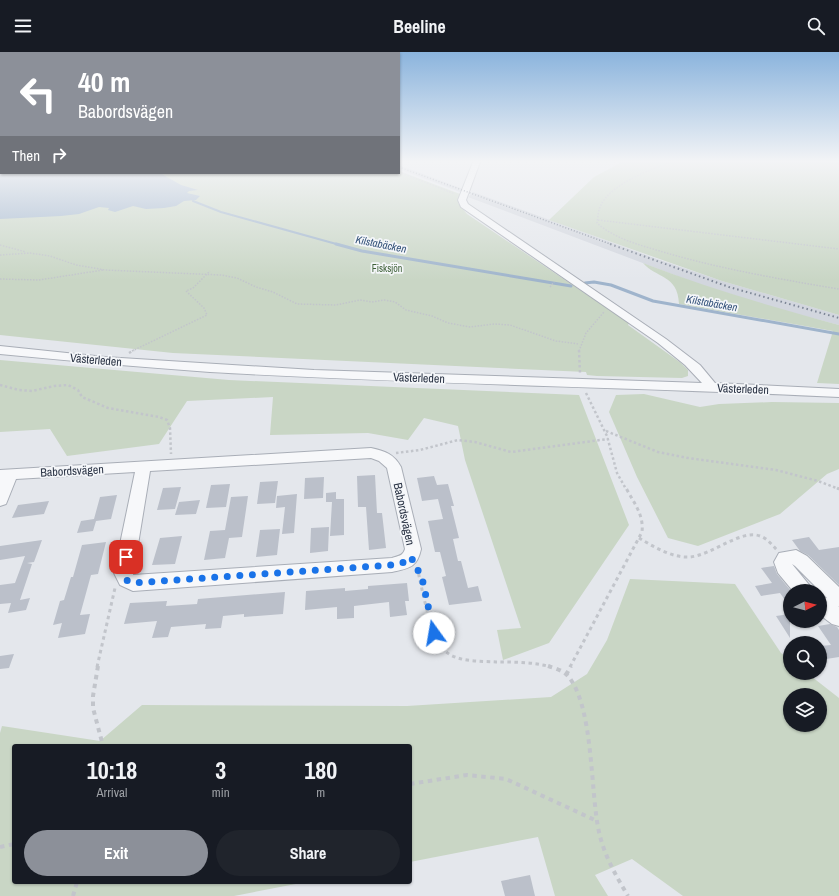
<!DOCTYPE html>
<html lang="en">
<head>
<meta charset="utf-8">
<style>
	:root { --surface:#171b24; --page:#20242c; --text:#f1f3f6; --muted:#9ea1a6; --accent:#8c9099 }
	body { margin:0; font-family:"Archivo Narrow",sans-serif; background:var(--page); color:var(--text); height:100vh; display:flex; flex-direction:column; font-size:15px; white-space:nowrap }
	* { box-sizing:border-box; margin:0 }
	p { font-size:13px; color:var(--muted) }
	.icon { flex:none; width:22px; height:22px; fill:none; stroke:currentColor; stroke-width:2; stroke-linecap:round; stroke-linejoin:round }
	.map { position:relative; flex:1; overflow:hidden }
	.panel { position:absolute; left:12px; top:692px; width:400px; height:140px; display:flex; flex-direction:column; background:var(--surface); border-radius:4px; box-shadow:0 1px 3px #0004 }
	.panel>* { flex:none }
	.top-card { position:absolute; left:0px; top:0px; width:400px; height:122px; box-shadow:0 1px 3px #0004; background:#8c9099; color:#fff; overflow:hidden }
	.needle { width:26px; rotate:84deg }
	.fabs { position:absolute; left:783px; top:532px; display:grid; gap:8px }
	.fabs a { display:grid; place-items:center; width:44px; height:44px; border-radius:50%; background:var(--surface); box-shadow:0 1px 3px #0004; font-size:20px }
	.pin { position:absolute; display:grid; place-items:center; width:34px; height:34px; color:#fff; margin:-17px; border-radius:8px; box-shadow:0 2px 6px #0006 }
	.me { position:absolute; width:44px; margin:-22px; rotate:347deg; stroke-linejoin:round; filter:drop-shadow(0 0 3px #0008) }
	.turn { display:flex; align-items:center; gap:14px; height:84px; padding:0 12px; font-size:18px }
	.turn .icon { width:52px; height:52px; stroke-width:2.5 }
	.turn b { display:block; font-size:28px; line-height:34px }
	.then { display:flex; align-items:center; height:38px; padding:0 12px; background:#0003; gap:8px; font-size:15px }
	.eta { display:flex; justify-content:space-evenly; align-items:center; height:68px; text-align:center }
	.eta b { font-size:24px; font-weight:800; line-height:28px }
	.primary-button { display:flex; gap:8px; margin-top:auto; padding:8px 12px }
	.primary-button a { flex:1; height:46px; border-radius:24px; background:var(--accent); color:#fff; font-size:16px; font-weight:800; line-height:46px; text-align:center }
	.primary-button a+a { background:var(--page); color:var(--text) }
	header { display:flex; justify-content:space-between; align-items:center; height:52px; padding:0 12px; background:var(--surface); font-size:18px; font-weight:800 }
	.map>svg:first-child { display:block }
</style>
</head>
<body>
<header><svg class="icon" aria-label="menu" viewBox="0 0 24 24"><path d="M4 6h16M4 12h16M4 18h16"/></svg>Beeline<svg class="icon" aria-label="search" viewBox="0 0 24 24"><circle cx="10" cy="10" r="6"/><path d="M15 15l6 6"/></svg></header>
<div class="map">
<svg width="839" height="844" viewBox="0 0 839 844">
	<rect width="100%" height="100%" fill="#e4e7ec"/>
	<path fill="#d2d6de" d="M399,113L463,137L460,140L399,117Z
		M473,140L657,207L722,229L839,263V273L770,255L693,230L468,145Z"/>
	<path fill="#c9d6c5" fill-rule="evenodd" d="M0,110L1,121H399V119L460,142L458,151L467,162L629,271L628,273L681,311L688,318V324L682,326L597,324L587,323L586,320L173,301L0,283Z
		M622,110H839V263L722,229L549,168L594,125Z
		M643,211C708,236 772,255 839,273V332L817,331L833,279L679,252C678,222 655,226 643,211Z
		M0,308L229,328L579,343L629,473L549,591L503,608L497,578L521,576L465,408L458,374L424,366L408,388L368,381L270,383L273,345L187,349L159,392L67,404L50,377L0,380Z
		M644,342L700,355L719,352L772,350L839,351V417L827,422L780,462L698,494L668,486L637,425L609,360L616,343Z
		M630,527L735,532L781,601L790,608V621H807L839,646V844H683L632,807L595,823L608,844H555L538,785L410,810V694H14V830H306L234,844H0V681L2,674L100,689L142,653L407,654L551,645L587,622L607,588ZM790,643H820V673H790Z"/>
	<path fill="#9fb4cc" d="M0,110L1,121H160L181,133L198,138L189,139L187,141L200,144L196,148L184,149L176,154L164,156L146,157L133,154L115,160L108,158L109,156L99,155L79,162L61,164L0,167Z"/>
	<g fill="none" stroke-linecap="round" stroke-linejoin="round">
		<path stroke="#9fb4cc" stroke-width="2" d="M193,149L221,160L340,193"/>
		<path stroke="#9fb4cc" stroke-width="3" d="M336,192L362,199L571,234
			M585,231L594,230L611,233L653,249L839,282"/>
	</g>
	<path fill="#bbc0ca" d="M375,423L377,461H382L386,496L369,498L366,455H358L357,424Z
		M434,424L437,433L448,432L454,454H451L459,486L453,487L458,509H461L468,536L478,534L482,549L449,553L442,525L446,524L440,500H435L428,469L443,467L438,447L422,449L417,426Z
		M324,425L323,446L304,447L305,426Z
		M278,429L275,451L257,452L260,430Z
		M230,432L226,455L206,456L211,433Z
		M181,435L175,457L157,458L163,436Z
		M336,440V447H344V483L330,484L332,450H326V441Z
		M297,442L294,481L282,482L285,455L276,456L277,444Z
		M117,443L111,467L96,469L93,479L77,481L81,469L94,467L100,445Z
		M248,444L242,485L229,486L225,506L204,508L210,479L225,478L231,445Z
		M200,448L196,462L175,463L179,450Z
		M49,449L44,462L12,466L18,453Z
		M329,475L328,499L310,501L311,476Z
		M280,477L277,503L256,505L260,478Z
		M182,484L175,512L152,513L160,486Z
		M809,485L819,498L839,495V533L808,503L800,499L792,488Z
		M42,488L34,510L27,511L32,512L20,548L30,546L26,558L8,561L11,551L0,552V533L15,531L25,504L0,508V494Z
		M106,490L98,522L91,523L80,563L90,562L85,582L58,586L62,571L53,573L60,549L64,548L71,525H73L82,493Z
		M774,514L777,522L791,539L790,555L780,541L761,544L755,534L772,531L761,516Z
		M407,531L409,549H405L407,563L390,565L389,550L354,554V566L337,567V555L305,558L306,539L345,536V539L368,537V534Z
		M285,540L283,562L244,565V562L223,564L221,576L205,577L206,572L171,575L168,585L152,586L157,569L124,572L130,551L167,549L166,554L197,552L198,547Z
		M790,562V586L776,564Z
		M830,572L837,575L839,578V605L820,608V594L831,593L818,574Z
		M14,602L9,616L0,617V604Z
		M530,823L535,844H505L501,829Z"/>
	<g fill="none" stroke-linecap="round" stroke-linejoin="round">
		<g stroke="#a9aeb7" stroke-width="2">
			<path id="minor" d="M473,110H480L466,148L468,152L666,287L700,313L715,331L839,337V345C630,335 420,332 210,320C140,315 70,309 0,302V294L105,305L314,318L702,331L685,313L658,291L461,155L458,148Z
				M371,396C385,399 394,402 401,415L421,497C417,516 409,516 392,520L133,539L120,533L114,521L135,420L16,427L6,452L0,454V418ZM371,406L379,409L387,416L405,497C403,504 398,504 392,506L133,523L150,419Z
				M796,498L807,504L839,535V555L838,554L839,555V574L832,572L820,563V544L827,546L795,514L792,512L810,534L813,539H793L778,521L774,510L779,501Z"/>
		</g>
		<path stroke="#c2c5cb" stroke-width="1.5" stroke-dasharray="1.5 1.5" stroke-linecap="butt" d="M672,110C652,116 610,133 601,153C598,158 598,165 597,171C615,187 640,193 663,200C721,217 779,227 839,237
			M823,110L839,112
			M399,120L455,142
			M598,168L839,197
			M0,193L26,200
			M0,203L30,201L50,204L76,213L105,218L221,223L237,226L256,235L273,240L297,252L336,253L360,248L372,250L384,248L395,250L406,258L432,264L448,271L470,275L494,272L510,273L556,289L579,292
			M0,227L39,228L103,218
			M550,235L554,230
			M132,299L207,263L204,256L186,239L193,236L210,219
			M579,299L586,281L604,260"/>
		<path stroke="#c2c5cb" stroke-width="2.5" stroke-dasharray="2.5 2.5" stroke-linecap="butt" d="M579,298L580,321
			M129,301L134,298
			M0,333L19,338L32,339L54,334L68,333L78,338L82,345L108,356L159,365L167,368L170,376L171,402
			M586,341L607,384L617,421L626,437
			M606,379L658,400L688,406L776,418L818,429L839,437
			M396,401L420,398L458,388L475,390L511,400L608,387"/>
		<path stroke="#c2c5cb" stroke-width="3" stroke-dasharray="3.5 3.5" stroke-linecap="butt" d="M837,436L839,437
			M639,486C654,495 672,506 690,505C712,503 741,477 760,484C767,486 772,493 777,498
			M417,515C422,535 431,592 449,602C461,610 482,609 496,610C514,610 534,610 551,615
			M97,615L115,536
			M570,615L642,480C644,463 634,451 626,436"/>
		<path stroke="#c2c5cb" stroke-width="4" stroke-dasharray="4.5 4.5" stroke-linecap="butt" d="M98,614L93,644V656L103,694
			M548,614C554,616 562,618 567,623C594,652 590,740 599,780C604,803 616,824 628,844
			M566,623L571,614
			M410,732L467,723L506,727L597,769
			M0,795L14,792
			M73,844L77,830"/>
		<use href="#minor" fill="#f7f8fa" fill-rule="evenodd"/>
		<path stroke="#7d8696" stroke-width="1.5" stroke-dasharray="1 2" stroke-linecap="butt" d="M399,115L613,193"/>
		<path stroke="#7d8696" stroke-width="2" stroke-dasharray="1.5 3" stroke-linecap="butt" d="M610,192L729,235L839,266"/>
	</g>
	<linearGradient id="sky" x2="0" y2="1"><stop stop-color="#8bb4dd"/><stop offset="0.48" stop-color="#f3f4f6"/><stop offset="1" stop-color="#f3f4f6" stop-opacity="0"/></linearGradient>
	<rect width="839" height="228" fill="url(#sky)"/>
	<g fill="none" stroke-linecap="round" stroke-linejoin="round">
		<path stroke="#1a73e8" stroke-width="7" stroke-dasharray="0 12.6" d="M126,505L123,521L126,528L133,531L392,513L405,510L411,505L422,526L434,581"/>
	</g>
	<g text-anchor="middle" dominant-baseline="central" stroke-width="3.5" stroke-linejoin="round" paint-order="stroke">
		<g font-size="10" fill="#3f6138" stroke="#f4f6f9">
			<text x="387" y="216">Fisksjön</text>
		</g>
		<g font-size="11" font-style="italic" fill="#34527a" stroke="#f4f6f9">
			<text transform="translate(381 192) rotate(11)">Kilstabäcken</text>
			<text transform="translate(712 251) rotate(10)">Kilstabäcken</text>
		</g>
		<g font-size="12" fill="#2b3445" stroke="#f4f6f9">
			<text transform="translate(96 308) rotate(5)">Västerleden</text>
			<text transform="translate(419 326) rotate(2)">Västerleden</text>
			<text transform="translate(743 337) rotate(2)">Västerleden</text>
			<text transform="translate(72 419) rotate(-3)">Babordsvägen</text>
			<text transform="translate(404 462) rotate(78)">Babordsvägen</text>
		</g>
	</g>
</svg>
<div class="fabs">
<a><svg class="needle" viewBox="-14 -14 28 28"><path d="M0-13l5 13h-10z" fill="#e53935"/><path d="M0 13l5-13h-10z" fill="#9ea1a6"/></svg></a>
<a><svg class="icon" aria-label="search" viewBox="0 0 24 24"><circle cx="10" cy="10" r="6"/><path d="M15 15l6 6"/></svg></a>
<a><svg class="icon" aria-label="layers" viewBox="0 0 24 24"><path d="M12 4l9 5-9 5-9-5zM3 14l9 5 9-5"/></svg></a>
</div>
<div class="pin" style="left:126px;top:505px;background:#d93025"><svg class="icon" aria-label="arrive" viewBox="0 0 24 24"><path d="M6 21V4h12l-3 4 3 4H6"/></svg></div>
<svg class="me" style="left:434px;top:581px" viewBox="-20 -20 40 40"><circle r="19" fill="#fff"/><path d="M0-13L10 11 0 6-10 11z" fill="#1a73e8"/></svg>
<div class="top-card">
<div class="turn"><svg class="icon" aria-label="left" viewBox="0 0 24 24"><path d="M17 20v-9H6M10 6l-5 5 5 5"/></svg><div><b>40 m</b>Babordsvägen</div></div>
<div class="then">Then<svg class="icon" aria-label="right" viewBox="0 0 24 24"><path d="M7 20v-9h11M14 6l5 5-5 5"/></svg></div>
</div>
<section class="panel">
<div class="eta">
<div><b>10:18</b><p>Arrival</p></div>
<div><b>3</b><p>min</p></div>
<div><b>180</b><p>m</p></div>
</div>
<div class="primary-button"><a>Exit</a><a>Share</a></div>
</section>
</div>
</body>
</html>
